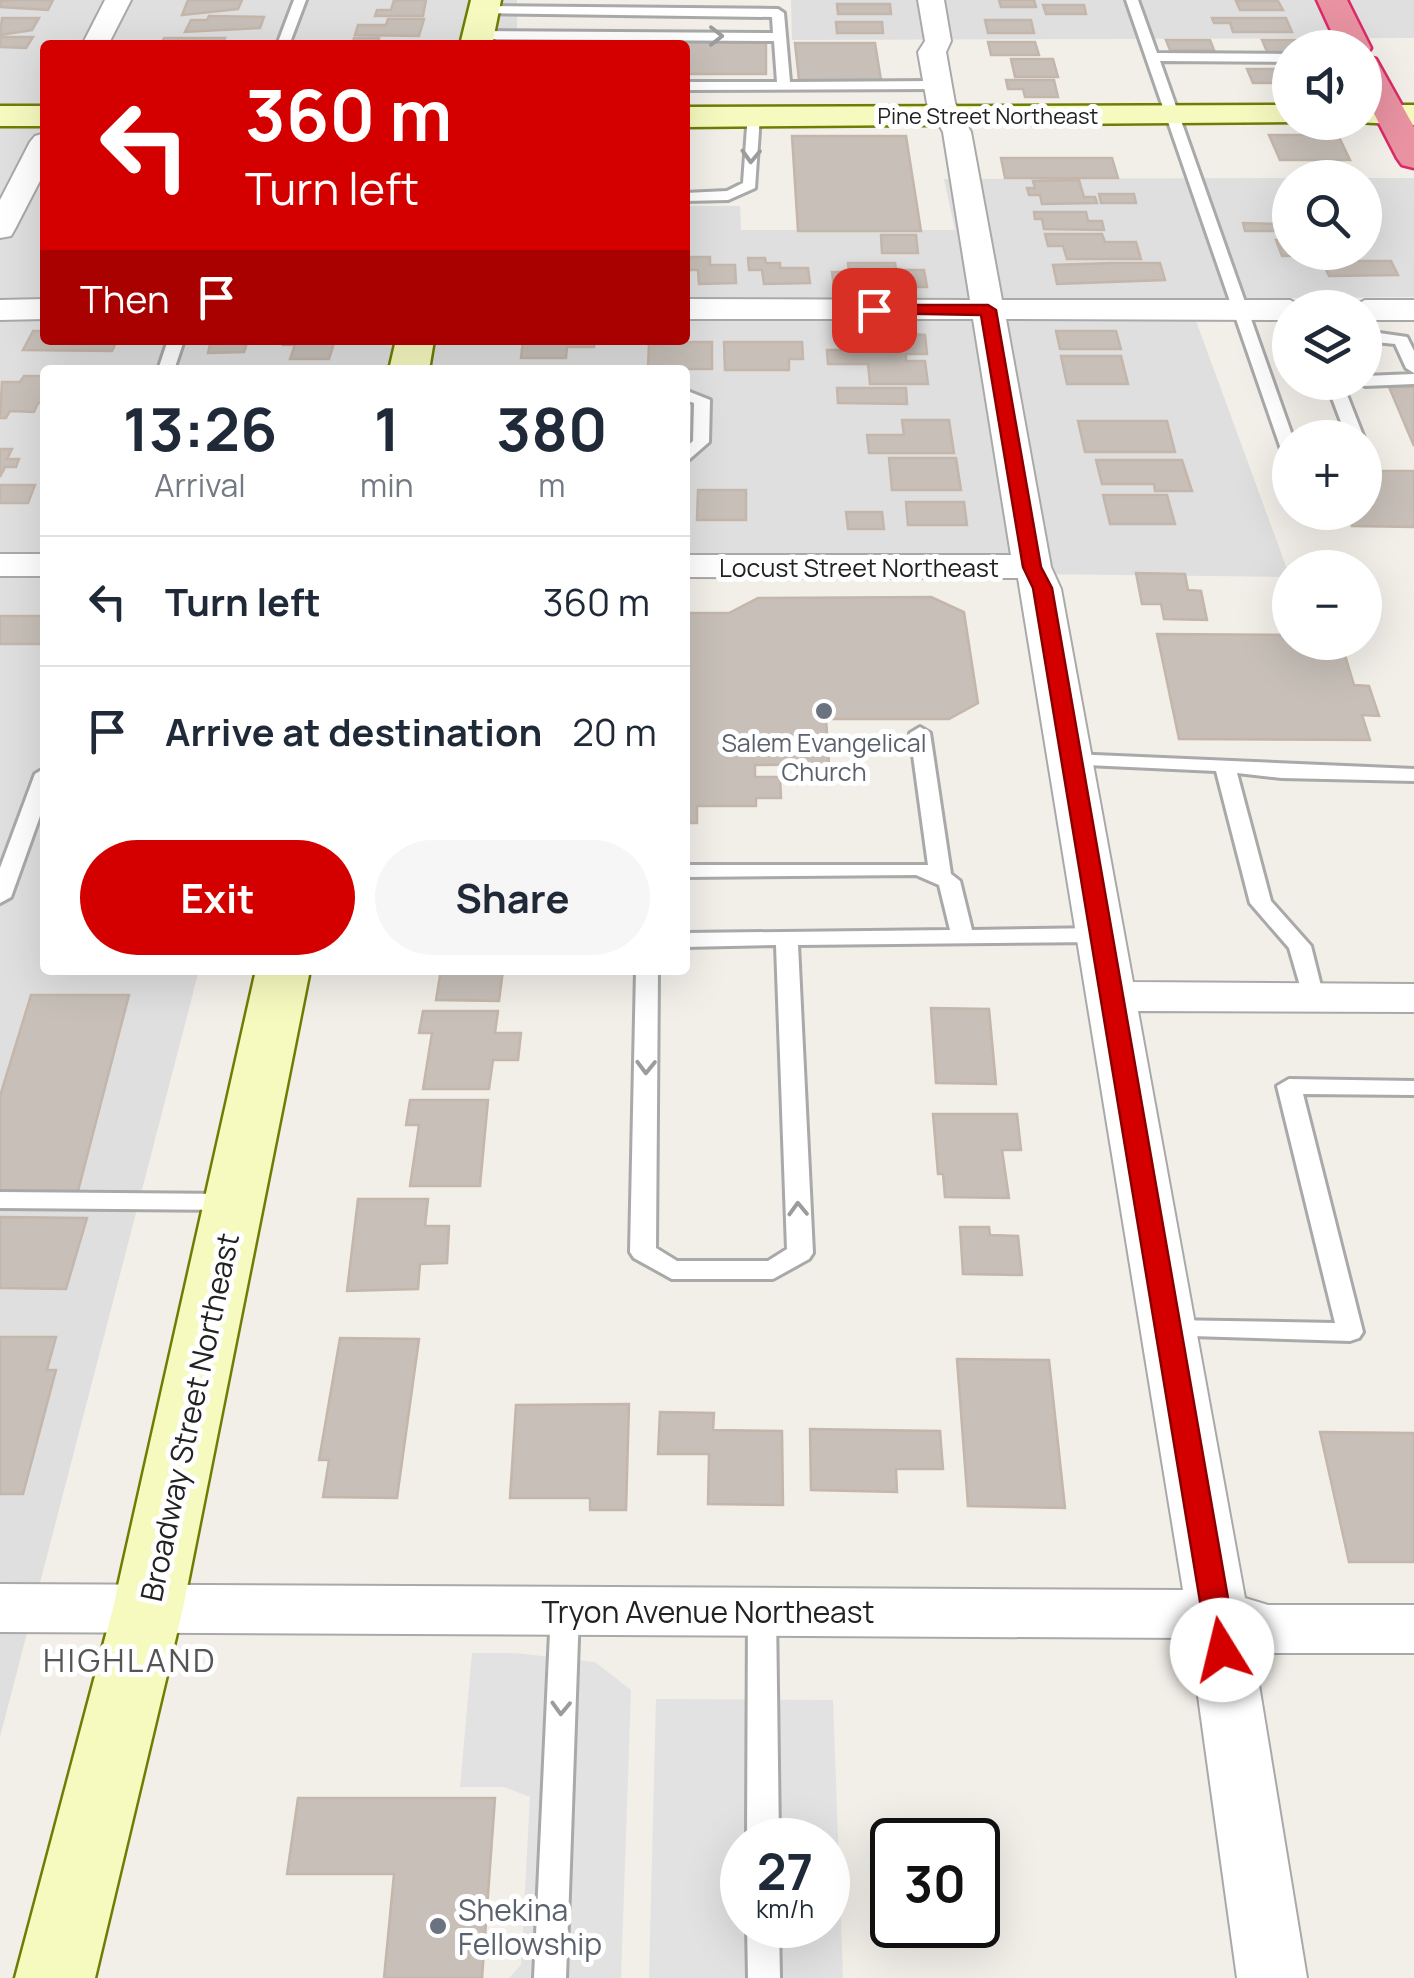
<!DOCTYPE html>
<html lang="en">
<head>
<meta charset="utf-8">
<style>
	:root { --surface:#fff; --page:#f6f6f7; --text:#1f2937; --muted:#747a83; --line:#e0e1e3; --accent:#d40000 }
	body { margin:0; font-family:Manrope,sans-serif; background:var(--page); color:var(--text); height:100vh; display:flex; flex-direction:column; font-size:38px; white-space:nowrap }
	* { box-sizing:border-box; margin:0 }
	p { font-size:32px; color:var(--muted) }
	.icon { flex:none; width:55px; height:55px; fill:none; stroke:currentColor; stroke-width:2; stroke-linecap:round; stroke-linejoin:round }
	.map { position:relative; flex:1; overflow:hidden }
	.panel { position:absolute; left:40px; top:365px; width:650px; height:610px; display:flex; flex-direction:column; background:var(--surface); border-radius:10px; box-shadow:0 10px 40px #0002 }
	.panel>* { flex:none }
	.top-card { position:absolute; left:40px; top:40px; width:650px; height:305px; border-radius:10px; box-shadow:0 10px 40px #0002; background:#d40000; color:#fff; overflow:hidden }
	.fabs { position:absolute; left:1272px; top:30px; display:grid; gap:20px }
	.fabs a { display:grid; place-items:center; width:110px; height:110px; border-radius:50%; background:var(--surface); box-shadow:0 10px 40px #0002; font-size:50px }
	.speed { position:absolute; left:720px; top:1818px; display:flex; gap:20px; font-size:50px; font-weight:700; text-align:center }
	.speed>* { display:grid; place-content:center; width:130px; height:130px; border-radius:50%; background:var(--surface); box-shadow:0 10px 40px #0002; line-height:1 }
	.speed small { font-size:25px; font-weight:400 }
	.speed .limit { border:5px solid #111; border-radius:15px; background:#fff; color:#111 }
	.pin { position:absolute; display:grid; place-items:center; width:85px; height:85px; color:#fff; margin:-42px; border-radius:20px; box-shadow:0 5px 15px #0006 }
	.me { position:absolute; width:110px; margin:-55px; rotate:351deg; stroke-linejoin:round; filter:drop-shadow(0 0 8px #0008) }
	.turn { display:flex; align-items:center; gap:35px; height:210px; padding:0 40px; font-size:45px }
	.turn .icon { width:130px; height:130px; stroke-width:2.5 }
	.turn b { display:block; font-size:70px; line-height:85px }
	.then { display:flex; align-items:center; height:95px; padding:0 40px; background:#0003; gap:20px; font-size:38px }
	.eta { display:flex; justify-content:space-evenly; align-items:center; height:170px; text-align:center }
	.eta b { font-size:60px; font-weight:700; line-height:70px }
	.action { display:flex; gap:20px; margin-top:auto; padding:20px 40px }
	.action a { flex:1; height:115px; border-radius:60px; background:var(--accent); color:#fff; font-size:40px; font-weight:700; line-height:115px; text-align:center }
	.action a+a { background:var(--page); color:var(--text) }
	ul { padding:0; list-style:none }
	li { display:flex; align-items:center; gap:30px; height:130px; padding:0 40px; border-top:2px solid var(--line) }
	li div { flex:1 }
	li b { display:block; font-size:38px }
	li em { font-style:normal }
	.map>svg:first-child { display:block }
</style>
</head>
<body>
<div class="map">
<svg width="1414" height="1978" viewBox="0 0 1414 1978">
	<rect width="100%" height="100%" fill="#f2efe9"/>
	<path fill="#e0dfdf" d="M0,0H517V45H45V340H685V206H740L741,230H955L944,179L1290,178V252H1365V178H1414V297L1188,299L1290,577L685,570V370H45V970H199L0,1737Z
		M791,0H1414V38L792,40Z"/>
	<path fill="#e2e2e2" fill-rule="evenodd" d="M472,1653H515L595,1662L631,1690L621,1978H509L521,1965L530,1797L504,1787H460Z
		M656,1699L833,1700L843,1978H649ZM742,1840H828V1925H742Z"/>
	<path fill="#c7bfb8" stroke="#c4b6ab" stroke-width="2.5" d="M14,0H53L48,10L0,7L1,1Z
		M188,0H242L238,9L182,15Z
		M394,0H426L423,16H375L377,10H391Z
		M999,0H1034L1036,7H1001Z
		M1236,1H1278L1283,10H1240Z
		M837,4H890L891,14H838Z
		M1043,5H1084L1086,14H1046Z
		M209,16L264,17L260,28L185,32L191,20H207Z
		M2,18H39L32,30L0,35Z
		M1212,18H1286L1292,32H1233L1230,23H1214Z
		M388,19H424L419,36L355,35L358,25H386Z
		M985,20H1031L1034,33H988Z
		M836,22H882L883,33H837Z
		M0,37H33L26,48L0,47Z
		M164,38H225L222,45H161Z
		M354,38H379L378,43H417L352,45Z
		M1166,40H1210L1214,50H1170Z
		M1262,40H1303L1306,48H1290V56H1269Z
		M548,41L766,42V74H685V45H547Z
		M988,42H1035L1039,55H991Z
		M795,43H875L881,80H799Z
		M1011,59H1053L1058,77H1015Z
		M1247,69H1290V83H1253Z
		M1006,80H1054L1058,97H1025L1023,89H1008Z
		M1269,135H1338L1350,160H1280Z
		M792,136H906L921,231H798Z
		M1001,158H1112L1118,178H1005Z
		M1079,180L1084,197H1095L1097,203L1042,204L1040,195H1029L1027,188H1035L1033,181Z
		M1099,194H1134L1136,203H1101Z
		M1034,212H1086L1088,221H1102L1104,230L1044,229L1042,219H1035Z
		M1243,223L1279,224L1280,231H1245Z
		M1045,234H1102L1105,242H1136L1141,259H1067L1063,246H1048Z
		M881,235H916L918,253H882Z
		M1276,240H1290V252L1348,255L1282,256Z
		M685,257H710V265H735L736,283L699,284L698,270H686Z
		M748,258H765L766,263H780V268H808L810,283L764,284L762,270H749Z
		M1322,261H1391L1398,275L1329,276Z
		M848,263H895L896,270H924L927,287H834L832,272H849Z
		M1112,263H1160L1165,280L1057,284L1053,265Z
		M846,330L925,335L927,354H906V361H925L928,384H870L868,364H828L827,350H847Z
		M33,331H45V340H117L112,351L23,350Z
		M1056,331H1116L1121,349H1060Z
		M211,340H248L244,352L208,353Z
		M284,340H335L329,359H290L295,345H283Z
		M523,340H595L594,347H567L566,358H521Z
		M649,342H712V369H648Z
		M724,342H802L803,359H789V370H725Z
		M1061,356H1121L1128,384H1067Z
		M24,376H45V403H38L34,412L10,411L6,418H0L2,382H20Z
		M1389,387H1414V446Z
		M837,388H906L907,404L838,403Z
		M902,420H949L954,453H869L867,435H904Z
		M1078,421H1167L1175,452H1085Z
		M0,449H12L7,459H19L16,467H5L0,477Z
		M889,458H956L961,490H892Z
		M1096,460H1182L1192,491H1155L1154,484H1102Z
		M1365,471H1414V527L1352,526L1347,512H1365Z
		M0,485H35L28,503H0Z
		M698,490H746V520H697Z
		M1103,495H1167L1175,524H1110Z
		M906,502H964L967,525H908Z
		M846,512H882L884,529H848Z
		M1136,573L1185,574L1188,590L1201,591L1207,620L1164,619L1161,604H1142Z
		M931,597L964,612L978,703L949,719H826L829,764L755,765V777H780L781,798H756V806H697V823H685V613H729L758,598Z
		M0,616H45V644H0Z
		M1157,634L1290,635V642H1341L1354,685L1369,686L1379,716L1362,715L1370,740L1179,739Z
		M441,970H503L499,1001L436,1000Z
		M31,995H129L78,1191H0V1096Z
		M931,1008L989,1009L996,1084L936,1083Z
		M423,1011H498L495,1033H521L518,1060H493L489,1089H423L432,1033H419Z
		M410,1100H488L480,1186H410L419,1125H406Z
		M933,1114H1017L1021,1150H1002L1009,1198L945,1197L943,1174H938Z
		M358,1199H428L425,1226H449L447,1263L420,1264L418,1289L347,1291Z
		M0,1217L87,1218L66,1289L0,1288Z
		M960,1227H989L990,1235L1018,1236L1022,1275L963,1274Z
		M0,1337H56L47,1370H56L23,1494H0Z
		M340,1338L419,1339L397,1498L323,1497L329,1460H319Z
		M957,1359L1049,1360L1065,1508L968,1506Z
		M629,1404L626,1510H590V1498H510L516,1405Z
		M660,1412L714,1413L713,1430L782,1431L783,1505L708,1504L709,1454H658Z
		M810,1429L940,1431L943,1469H896L897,1492L811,1490Z
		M1320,1432L1414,1433V1562H1349Z
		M298,1798H495L482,1978H384L394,1874H287Z"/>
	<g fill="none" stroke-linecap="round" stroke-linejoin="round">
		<g stroke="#a9a9a9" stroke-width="6">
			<path id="lane" d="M294,0H306L289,45H277Z
				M1126,0H1138L1157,53L1290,54V62L1160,61L1293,438H1290V457L1282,452Z
				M484,6L778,9L784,13L790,82L938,81L945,85L938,89L685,90V82H777L774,41L478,39L472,35L478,31L773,33L772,17L480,13V7Z
				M748,113L760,116L755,188L728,200L685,201V193L727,191L743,183Z
				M1365,331L1407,337L1414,351V373L1406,368L1395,344L1365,341Z
				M168,340H184L174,370H158Z
				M1414,374V384L1365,386L1358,382H1365V376Z
				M1326,382H1342L1364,438H1347Z
				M685,390L710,400L709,442L685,463V448L693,441L694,403L685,400Z
				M920,727L930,733L951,874L960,881L972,930L1101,928L1112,935L1101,942L798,945L813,1253L809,1259L773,1279H672L634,1258L630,1252L636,970H658L656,1248L677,1261H768L787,1249L776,945L685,947V933L950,930L939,885L916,875L685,877V865H928L910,733Z
				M1072,754L1414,769V781L1282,778L1237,773L1271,901L1311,946L1324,998L1321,1003H1305L1289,948L1250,903L1216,771L1065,764L1062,760Z
				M45,768V802L11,897L0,903V868L35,774Z
				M1289,1079L1414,1081V1095L1303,1094L1363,1332L1359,1338L1350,1341L1159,1335L1155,1329L1159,1323L1168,1320L1335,1323L1277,1086Z
				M0,1192L231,1194L240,1196L243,1202L240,1208L231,1210L0,1208Z
				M565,1600L575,1603L579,1611L566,1978H534L551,1611L555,1603Z
				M762,1601L772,1604L776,1612L779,1840H747L748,1612L752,1604Z
				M747,1925H779L780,1978H748Z"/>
		</g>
		<g stroke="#a9a9a9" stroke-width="4">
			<path id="street" d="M105,0H131L108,45H82Z
				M918,0H944L951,41L946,52L955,103L971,132L1002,300H1290L1305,308H1290V320L1006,319L1051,567L1061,589L1133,982L1414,984V1012L1138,1011L1245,1598L1268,1605H1414V1653H1268L1253,1648L1307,1978H1237L1190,1638L0,1632V1584L1183,1590L1018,578L685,577V555H1011L973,319H685V299L970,300L943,132L927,103L918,52L925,41Z
				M45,133V171L15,229L11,236L0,238V200L30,142L35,136Z
				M45,299V319L0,320V300Z
				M1365,300H1414V320H1365V308H1350Z
				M0,554H45V576H0Z"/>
		</g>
		<g stroke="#707d05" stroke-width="5">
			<path id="secondary" d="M471,0H501L492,45H460Z
				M1290,105V122H1300L685,127V107Z
				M1365,105H1414V125L1355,122H1365Z
				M0,106H45V126H0Z
				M396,340H434L429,370H389Z
				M256,970H310L183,1608L95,1978H15L113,1608Z"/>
		</g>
		<g stroke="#dc2a67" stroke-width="5">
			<path id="highway" d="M1317,0H1347L1371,48L1366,55L1365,48H1339Z
				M1365,56L1376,59L1414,127V168L1402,165L1397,158L1365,96Z"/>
		</g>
		<use href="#lane" fill="#fff" fill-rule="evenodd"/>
		<use href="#street" fill="#fff" fill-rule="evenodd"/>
		<use href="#secondary" fill="#f7fabf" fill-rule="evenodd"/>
		<use href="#highway" fill="#e892a2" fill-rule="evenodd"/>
	</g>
	<defs><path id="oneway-chevron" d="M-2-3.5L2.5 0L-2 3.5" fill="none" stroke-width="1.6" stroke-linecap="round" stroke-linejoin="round" transform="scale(2.5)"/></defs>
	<g stroke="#9c9c9c">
		<use href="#oneway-chevron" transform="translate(716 36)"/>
		<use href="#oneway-chevron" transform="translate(751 156) rotate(92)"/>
		<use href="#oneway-chevron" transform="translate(646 1067) rotate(91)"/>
		<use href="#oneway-chevron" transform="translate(798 1209) rotate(-92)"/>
		<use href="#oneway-chevron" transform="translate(561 1708) rotate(92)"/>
	</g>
	<path fill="#d40000" stroke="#8a0000" stroke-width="2.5" d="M874,305H988L996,310L1041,567L1052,588L1237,1650L1233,1658L1222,1662L1212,1658L1208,1650L1033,588L1023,567L981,315L869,313V306Z"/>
	<g fill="#6b7280" stroke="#fff" stroke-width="4">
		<circle cx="824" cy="711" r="10"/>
		<circle cx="438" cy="1926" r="10"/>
	</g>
	<g text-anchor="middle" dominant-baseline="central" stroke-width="10" stroke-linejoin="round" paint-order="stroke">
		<g font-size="22" fill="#222" stroke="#fff">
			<text x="988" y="116">Pine Street Northeast</text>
		</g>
		<g font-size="25" fill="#222" stroke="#fff">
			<text x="859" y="567">Locust Street Northeast</text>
		</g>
		<g font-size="25" fill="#5b616d" stroke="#fff">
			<text x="824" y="742">Salem Evangelical<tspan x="824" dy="29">Church</tspan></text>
		</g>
		<g font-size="30" fill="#222" stroke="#fff">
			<text transform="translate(189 1417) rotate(-78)">Broadway Street Northeast</text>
			<text x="708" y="1611">Tryon Avenue Northeast</text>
		</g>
		<g font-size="30" fill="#5b616d" stroke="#fff" text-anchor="start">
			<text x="458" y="1909">Shekina<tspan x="458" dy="34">Fellowship</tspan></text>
		</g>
		<g font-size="32" letter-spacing="2.5" fill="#555" stroke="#fff">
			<text x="130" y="1660">HIGHLAND</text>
		</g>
	</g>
</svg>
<div class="fabs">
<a><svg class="icon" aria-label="sound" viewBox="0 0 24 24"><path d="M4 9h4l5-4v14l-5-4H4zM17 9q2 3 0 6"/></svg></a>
<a><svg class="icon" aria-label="search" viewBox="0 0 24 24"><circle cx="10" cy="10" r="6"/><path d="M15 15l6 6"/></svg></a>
<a><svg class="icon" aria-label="layers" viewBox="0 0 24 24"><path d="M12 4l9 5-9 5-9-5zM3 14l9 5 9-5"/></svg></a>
<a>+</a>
<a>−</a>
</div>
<div class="speed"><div>27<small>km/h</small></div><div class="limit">30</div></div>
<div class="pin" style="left:874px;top:310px;background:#d93025"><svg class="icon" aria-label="arrive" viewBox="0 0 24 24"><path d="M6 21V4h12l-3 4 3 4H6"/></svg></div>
<svg class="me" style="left:1222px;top:1650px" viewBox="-20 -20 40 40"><circle r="19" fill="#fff"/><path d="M0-13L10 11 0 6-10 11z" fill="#d40000"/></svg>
<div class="top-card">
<div class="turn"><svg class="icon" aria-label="left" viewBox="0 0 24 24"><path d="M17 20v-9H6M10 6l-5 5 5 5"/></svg><div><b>360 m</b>Turn left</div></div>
<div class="then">Then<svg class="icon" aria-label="arrive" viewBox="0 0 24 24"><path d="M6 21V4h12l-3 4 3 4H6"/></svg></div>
</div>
<section class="panel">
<div class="eta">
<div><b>13:26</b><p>Arrival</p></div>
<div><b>1</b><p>min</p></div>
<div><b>380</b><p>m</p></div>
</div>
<ul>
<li><svg class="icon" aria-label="left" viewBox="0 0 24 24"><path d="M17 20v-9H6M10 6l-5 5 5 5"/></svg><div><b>Turn left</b></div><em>360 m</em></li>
<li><svg class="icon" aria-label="arrive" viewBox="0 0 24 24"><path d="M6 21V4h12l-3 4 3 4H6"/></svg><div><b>Arrive at destination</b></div><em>20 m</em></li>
</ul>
<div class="action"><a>Exit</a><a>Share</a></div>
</section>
</div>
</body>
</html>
